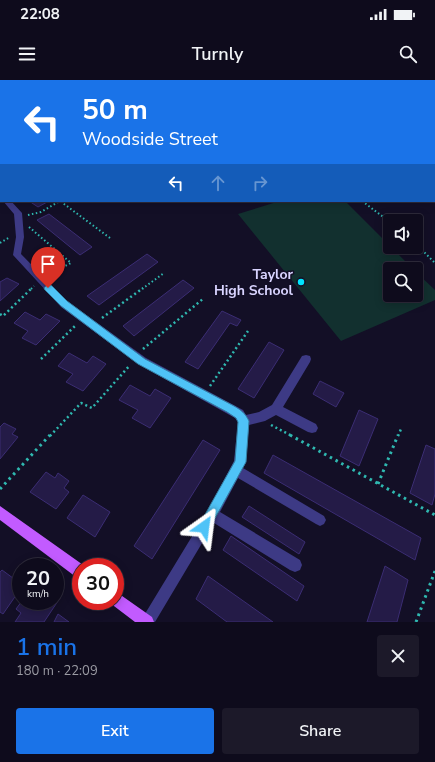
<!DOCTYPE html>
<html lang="en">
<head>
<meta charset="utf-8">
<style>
	:root { --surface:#0e0b1c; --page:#1c1929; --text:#f1f3f6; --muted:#9b9ba3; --line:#2e2b3b; --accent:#1a73e8 }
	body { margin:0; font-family:"Nunito Sans",sans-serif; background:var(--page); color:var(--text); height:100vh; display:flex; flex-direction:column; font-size:15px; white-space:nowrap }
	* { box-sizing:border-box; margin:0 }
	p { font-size:13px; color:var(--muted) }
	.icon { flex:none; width:22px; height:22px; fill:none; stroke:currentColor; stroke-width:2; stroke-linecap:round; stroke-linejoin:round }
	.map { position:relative; height:542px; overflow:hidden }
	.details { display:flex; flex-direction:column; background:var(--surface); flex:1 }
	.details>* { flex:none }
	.banner { position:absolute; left:0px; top:0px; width:435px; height:122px; box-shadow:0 2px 10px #0003,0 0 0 1px var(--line); background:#1a73e8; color:#fff; overflow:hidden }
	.buttons { position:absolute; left:383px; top:134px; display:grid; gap:8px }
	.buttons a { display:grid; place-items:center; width:40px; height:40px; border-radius:4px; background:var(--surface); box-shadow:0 2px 10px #0003,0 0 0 1px var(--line); font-size:20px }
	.speed { position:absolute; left:12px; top:478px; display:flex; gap:8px; font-size:20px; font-weight:700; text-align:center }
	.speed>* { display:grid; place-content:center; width:52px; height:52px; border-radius:50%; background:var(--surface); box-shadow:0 2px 10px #0003,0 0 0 1px var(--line); line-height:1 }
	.speed small { font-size:10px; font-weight:400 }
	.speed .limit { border:6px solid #d22; background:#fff; color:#111 }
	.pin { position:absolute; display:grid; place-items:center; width:34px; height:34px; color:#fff; margin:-41px -17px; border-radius:50% 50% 50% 0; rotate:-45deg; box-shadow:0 0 4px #0007 }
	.pin .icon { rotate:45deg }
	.me { position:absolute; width:44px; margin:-22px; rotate:31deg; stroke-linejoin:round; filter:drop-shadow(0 0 3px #0008) }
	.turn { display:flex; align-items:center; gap:14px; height:84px; padding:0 16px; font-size:18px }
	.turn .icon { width:52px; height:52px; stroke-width:2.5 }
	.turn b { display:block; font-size:28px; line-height:34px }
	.lanes { display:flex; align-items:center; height:38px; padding:0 16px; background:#0003; justify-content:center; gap:20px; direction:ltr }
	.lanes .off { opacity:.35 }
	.round { display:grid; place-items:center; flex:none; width:42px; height:42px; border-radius:4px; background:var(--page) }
	.headline { display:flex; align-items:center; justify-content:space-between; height:68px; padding:0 16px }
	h1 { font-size:24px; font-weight:600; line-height:30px; color:var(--accent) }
	.action { display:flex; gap:8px; margin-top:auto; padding:8px 16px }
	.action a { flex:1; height:46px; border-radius:4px; background:var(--accent); color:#fff; font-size:16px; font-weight:600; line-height:46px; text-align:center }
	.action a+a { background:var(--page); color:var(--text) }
	.status { display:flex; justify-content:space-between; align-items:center; height:28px; padding:0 20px; background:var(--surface); direction:ltr }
	.status svg { height:11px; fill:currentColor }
	header { display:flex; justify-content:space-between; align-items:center; height:52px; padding:0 16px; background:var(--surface); font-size:18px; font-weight:600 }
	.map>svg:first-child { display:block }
</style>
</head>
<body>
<div class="status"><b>22:08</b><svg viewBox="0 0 49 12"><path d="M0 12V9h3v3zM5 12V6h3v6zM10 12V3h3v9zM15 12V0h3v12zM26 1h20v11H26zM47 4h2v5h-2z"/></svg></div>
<header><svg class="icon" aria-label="menu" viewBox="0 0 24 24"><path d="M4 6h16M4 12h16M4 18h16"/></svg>Turnly<svg class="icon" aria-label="search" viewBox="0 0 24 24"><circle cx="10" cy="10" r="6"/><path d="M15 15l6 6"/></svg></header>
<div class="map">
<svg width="435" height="542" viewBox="0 0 435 542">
	<rect width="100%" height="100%" fill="#130f26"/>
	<path fill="#12302f" d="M280,121H345L413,189H390V215H416V192L435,210V220L341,261L238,134Z"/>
	<path fill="#241b47" stroke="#3b2d73" d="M29,121H49L38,127Z
		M49,134L92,167L80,175L37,140Z
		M147,174L158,182L99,225L87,216Z
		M7,198L19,204L0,221V202Z
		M183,200L194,208L134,256L123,246Z
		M222,231L241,240L237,246L230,243L198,289L185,282Z
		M25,232L40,240L46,234L60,241L36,265L22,258L28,251L14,243Z
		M269,262L284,270L254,318L238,309Z
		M69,273L87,283L93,276L106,284L83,311L66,302L73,294L58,286Z
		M320,301L344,313L336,327L313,314Z
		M130,305L150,316L155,309L171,318L150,348L132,338L138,330L119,320Z
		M359,330L378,339L359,386L340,376Z
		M4,343L16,349L12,354L18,357L0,379V347Z
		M203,360L220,370L152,479L134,466Z
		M426,365L435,369V414L432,425L410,413Z
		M273,375L421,458L415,480L264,393Z
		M46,392L55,398L58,393L69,401L64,408L69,412L56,429L30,412Z
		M83,415L110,432L95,457L67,438Z
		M249,426L305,462L299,474L242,437Z
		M231,456L304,506L297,521L223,470Z
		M385,486L408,500L397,542H367Z
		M2,490L21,504V508L3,534L0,532V492Z
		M208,496L273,542H227L196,519Z
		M55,514L60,518L44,542H15L21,533L16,529L22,521H55Z
		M58,534L69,542H54Z"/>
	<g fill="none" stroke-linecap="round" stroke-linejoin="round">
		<path stroke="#2fb8b0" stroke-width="2" stroke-dasharray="1.5 2.5" stroke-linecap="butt" d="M362,121L390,142
			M28,135L41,132L60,121L110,158
			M29,147L71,183L49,194
			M0,163L10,157
			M416,164L435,183
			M31,209L34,206
			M142,209L164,193"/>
		<path stroke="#2fb8b0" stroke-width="2.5" stroke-dasharray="2 3" stroke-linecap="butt" d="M0,234L3,236L32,208
			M102,238L143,208
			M143,269L204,218
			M41,279L75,246
			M210,306L248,251
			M271,345L292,356
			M50,356L81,323L92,328L130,285
			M398,356L401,349"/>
		<path stroke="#2fb8b0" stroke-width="3" stroke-dasharray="2.5 4" stroke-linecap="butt" d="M290,355L435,435
			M378,404L398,355
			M0,409L50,355
			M416,542L435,491"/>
		<path fill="#3d3a85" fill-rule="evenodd" d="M353,0H359V1H353Z
			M396,0H402L403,1H397Z
			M0,6L1,7V13L0,12Z
			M434,20H435V24H434Z
			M434,49H435V53H434Z
			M0,112H1V117H0Z
			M3,121H11L22,133L24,157L21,174L67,221L146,278L243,330L246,335L259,332L272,325L302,276L306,275L310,276L311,279L310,282L283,327L316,344L318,348L316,352L312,353L308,352L276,335L265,341L249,345L246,382L243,388L324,436L326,440L324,444L320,446L316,444L238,398L220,432L300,480L302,485L300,490L295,492L290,490L214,443L155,542H140L208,430L234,381L238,342L235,338L138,284L61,227L13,175L16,157L14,134Z"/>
		<path fill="#c25bff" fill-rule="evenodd" d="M156,0H172L155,1Z
			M0,15H1V19H0Z
			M0,426L86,487H81V499L76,497L0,440Z
			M115,511L152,537L154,542H135L110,523L109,521H115Z"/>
	</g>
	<path fill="#4fc3f7" stroke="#337fa1" d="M48,204L51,205L67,221L145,279L234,326C241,330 245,333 249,341L246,382L208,451L204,453L199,451L198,447L235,381L238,342L236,338L227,332L138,284L61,226L45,210L44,208Z"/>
	<circle fill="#00e5ff" stroke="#130f26" stroke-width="1.5" cx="301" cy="202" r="4"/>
	<g text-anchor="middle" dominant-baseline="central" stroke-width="3" stroke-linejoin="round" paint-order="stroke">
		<g font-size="14" font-weight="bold" fill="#d9d4ff" stroke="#130f26" text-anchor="end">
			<text x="293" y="194">Taylor<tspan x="293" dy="16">High School</tspan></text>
		</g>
	</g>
</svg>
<div class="buttons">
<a><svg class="icon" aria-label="sound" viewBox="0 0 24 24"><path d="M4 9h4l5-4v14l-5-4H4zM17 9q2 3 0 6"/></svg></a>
<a><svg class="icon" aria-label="search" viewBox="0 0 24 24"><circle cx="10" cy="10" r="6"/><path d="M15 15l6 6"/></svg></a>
</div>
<div class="speed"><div>20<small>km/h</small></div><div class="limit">30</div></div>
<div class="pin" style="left:48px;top:208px;background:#d93025"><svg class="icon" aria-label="arrive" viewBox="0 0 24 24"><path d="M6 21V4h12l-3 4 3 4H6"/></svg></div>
<svg class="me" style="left:204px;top:447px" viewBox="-20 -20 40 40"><path d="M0-17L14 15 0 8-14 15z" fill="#4fc3f7" stroke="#fff" stroke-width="4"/></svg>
<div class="banner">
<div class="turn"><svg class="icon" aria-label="left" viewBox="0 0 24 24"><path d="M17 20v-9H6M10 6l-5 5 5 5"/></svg><div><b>50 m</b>Woodside Street</div></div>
<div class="lanes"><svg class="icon" aria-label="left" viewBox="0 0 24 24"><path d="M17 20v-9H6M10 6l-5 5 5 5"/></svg><svg class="icon off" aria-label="ahead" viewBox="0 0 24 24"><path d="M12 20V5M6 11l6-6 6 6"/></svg><svg class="icon off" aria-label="right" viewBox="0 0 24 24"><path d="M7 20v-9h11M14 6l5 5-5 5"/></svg></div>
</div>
</div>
<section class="details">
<div class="headline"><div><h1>1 min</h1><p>180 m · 22:09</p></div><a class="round"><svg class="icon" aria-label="close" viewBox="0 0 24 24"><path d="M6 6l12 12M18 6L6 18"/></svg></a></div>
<div class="action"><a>Exit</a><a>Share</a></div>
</section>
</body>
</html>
